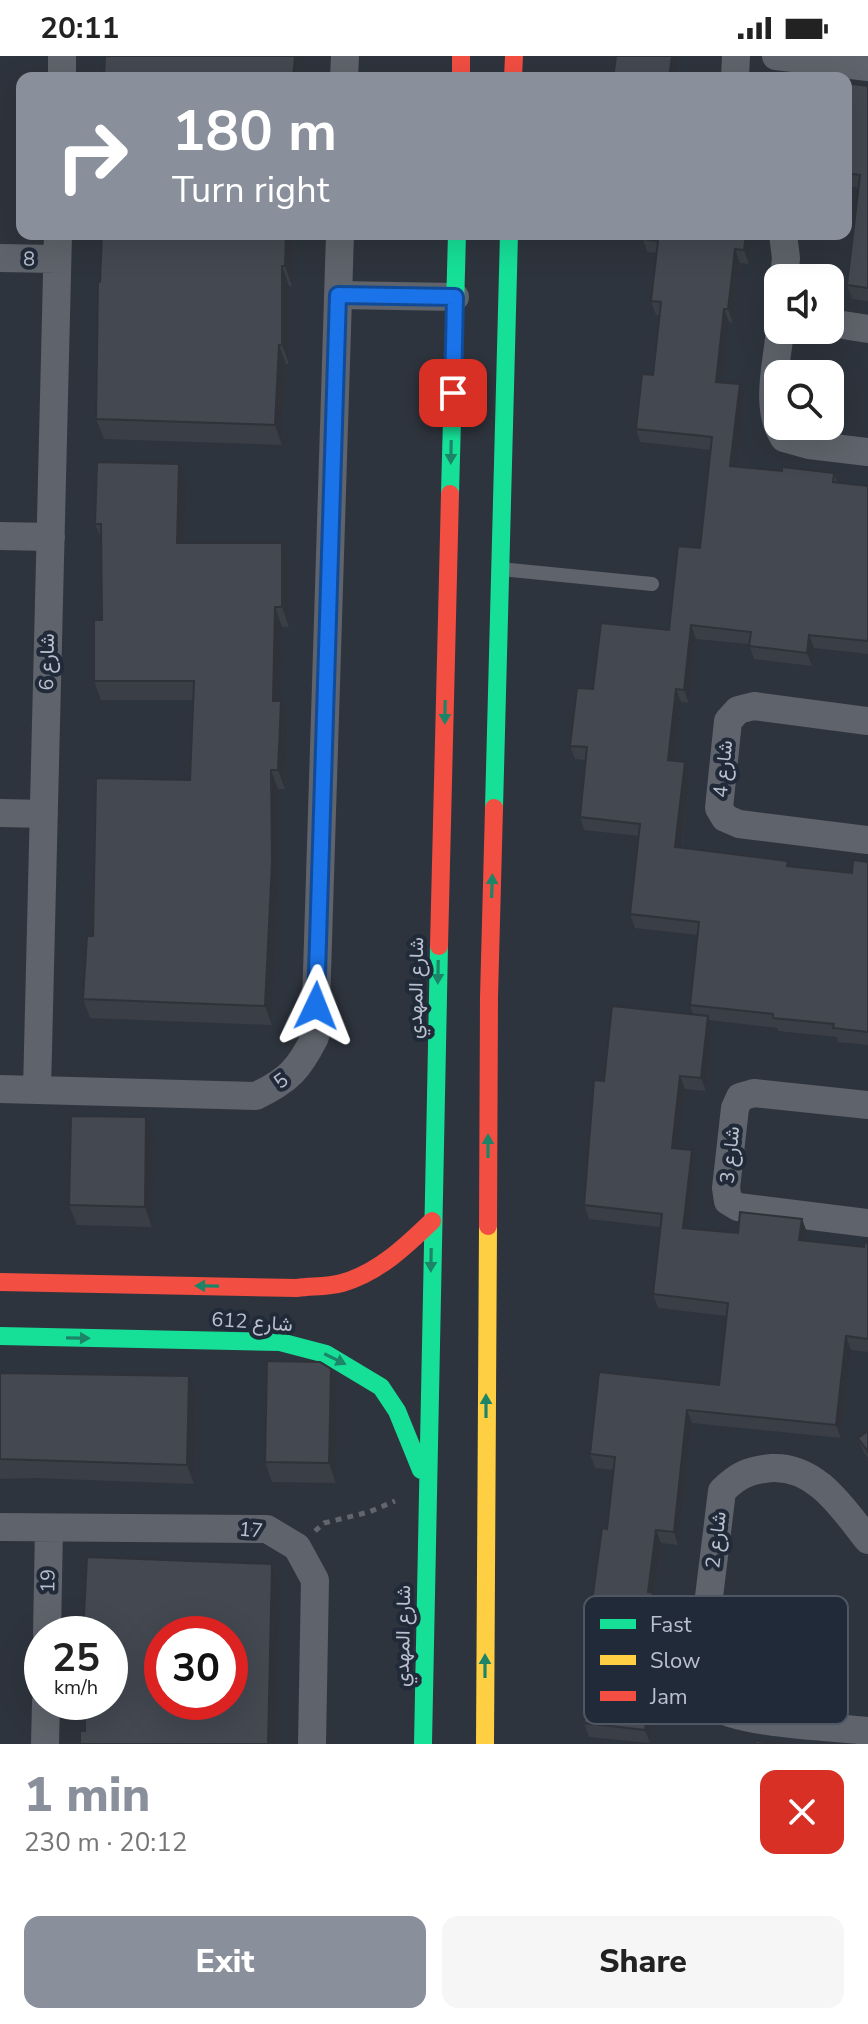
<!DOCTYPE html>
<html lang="en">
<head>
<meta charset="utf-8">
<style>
	:root { --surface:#fff; --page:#f6f6f6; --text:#222; --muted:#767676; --accent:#898f9b }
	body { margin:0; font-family:"Nunito Sans",Vazirmatn,sans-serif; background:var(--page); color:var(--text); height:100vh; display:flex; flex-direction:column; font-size:30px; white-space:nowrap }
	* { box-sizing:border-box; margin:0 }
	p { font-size:26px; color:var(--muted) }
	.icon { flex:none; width:44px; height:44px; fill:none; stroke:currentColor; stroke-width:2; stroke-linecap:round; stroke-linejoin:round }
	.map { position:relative; height:1688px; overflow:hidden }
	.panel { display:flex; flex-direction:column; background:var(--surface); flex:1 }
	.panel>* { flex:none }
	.banner { position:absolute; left:16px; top:16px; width:836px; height:168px; border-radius:16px; box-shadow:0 8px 32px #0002; background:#898f9b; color:#fff; overflow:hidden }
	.fabs { position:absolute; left:764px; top:208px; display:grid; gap:16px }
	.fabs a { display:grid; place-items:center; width:80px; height:80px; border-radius:16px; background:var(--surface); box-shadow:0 8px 32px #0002; font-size:40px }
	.speed { position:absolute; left:24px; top:1560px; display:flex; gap:16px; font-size:40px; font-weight:700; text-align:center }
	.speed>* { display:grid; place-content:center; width:104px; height:104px; border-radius:50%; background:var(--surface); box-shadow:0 8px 32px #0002; line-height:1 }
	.speed small { font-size:20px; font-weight:400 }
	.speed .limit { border:12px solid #d22; background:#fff; color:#111 }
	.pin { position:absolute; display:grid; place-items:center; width:68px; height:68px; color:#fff; margin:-34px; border-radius:16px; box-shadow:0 4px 12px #0006 }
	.me { position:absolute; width:88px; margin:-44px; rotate:2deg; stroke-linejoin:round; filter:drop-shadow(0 0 6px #0008) }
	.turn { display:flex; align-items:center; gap:28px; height:168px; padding:0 24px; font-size:36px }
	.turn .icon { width:104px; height:104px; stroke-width:2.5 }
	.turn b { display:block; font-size:56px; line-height:68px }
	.round { display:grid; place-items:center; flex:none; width:84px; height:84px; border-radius:16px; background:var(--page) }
	.summary { display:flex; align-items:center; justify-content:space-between; height:136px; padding:0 24px }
	h1 { font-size:48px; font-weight:800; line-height:60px; color:var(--accent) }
	.primary-button { display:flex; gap:16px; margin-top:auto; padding:16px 24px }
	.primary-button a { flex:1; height:92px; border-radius:16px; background:var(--accent); color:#fff; font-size:32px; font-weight:800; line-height:92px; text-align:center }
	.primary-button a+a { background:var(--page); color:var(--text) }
	.status { display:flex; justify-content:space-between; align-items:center; height:56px; padding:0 40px; background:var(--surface); direction:ltr }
	.status svg { height:22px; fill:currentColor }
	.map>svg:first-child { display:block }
</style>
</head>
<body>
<div class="status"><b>20:11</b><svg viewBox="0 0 49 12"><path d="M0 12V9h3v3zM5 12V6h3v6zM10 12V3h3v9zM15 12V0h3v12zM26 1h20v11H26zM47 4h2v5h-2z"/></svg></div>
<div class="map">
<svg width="868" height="1688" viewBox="0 0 868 1688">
	<rect width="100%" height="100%" fill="#2e343d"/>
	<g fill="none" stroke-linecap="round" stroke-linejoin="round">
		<path stroke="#61666d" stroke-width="5" stroke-dasharray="6 6" stroke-linecap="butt" d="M315,1475L324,1467L369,1456L395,1445"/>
		<path stroke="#5f636b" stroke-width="14" d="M501,513L652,528"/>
		<path stroke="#5f636b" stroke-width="28" d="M776,0L868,11
			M62,22V0
			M344,22L345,0
			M735,22L736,0
			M783,178L786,202L784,222
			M0,202L57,203
			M338,239L455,241
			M830,267L868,273
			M780,274C777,309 764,351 784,382L809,389L868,396
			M0,480L51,481
			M868,665L754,650L738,654L728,665L719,752L725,762L739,768L868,784
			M0,757L44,758
			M0,1033L256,1040C289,1024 299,1013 315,981L340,178
			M37,1034L58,178
			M868,1049L754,1037L740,1041L735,1052L726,1132L728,1145L738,1151L868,1167
			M0,1471L267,1473L297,1491L315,1524L312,1688
			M868,1484C843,1453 817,1410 772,1412C749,1414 738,1419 722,1435L699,1622C701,1633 703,1642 713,1649C737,1668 834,1671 868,1675
			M47,1578L49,1472
			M45,1688L46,1646"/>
		<path stroke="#16e098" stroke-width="18" d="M450,438L457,178
			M494,752L509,178
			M0,1280L280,1286L326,1298L381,1331L397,1355L421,1414
			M423,1688L439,890"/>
		<path stroke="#ffcf43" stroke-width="18" d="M485,1688L488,1170"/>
		<path stroke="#f24e42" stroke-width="18" d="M461,0V22
			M513,22L514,0
			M439,890L450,438
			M488,1170L489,941L494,752
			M0,1226L297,1232C312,1230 328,1231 342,1227C378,1217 406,1190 432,1165"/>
	</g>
	<path fill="#3a3e46" d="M846,27L868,30V245L852,243L847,229L859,132L846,130Z
		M102,178H293L292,230H289V308H286L282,389L104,383L96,363Z
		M753,178L749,208L740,207L733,267L729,266L722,326L744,341L736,410L782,415L834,417L837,426L868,430V598L814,592L812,610L754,603L749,588L696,583L689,647L681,646L674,705L685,706L690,719L682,792L790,811L852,817L868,806V989L838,986L837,981L778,975L777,972L709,964L712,974L706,1035L685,1033L678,1092L692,1094L696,1107L689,1172L738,1177L802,1163L807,1177L806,1184L864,1191L868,1187V1296L851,1294L841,1382L692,1367L678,1489L661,1487L654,1541L658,1550L651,1608H653L658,1622L650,1687L589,1681L584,1667L592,1602L586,1589L607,1473L613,1414L595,1412L590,1398L719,1329L727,1260L658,1252L653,1238L660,1171L589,1163L584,1149L604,1025L693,959L690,949L698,879L635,872L630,858L639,780L584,774L580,761L586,704L575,703L570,690L593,633L669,574L700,492L711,394L640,386L636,373L653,319L660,259H656L651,245L657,197L647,196L643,183Z
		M187,427L185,487H282L289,506V571H282L280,645L288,664L285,733H278L279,826L272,969L90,962L83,943L93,880L190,724L193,644H101L94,625L102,564V484L95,468Z
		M154,1081L152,1171L77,1169L69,1149Z
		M331,1313L338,1332L336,1427L272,1426L265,1406Z
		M0,1317L196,1339L194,1428L35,1422L0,1423Z
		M868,1375V1402L863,1395L858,1382Z"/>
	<path fill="#2f3239" d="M295,0H304L302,22H293Z
		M672,0H679L676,22H669Z
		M286,178H293L292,230L285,210Z
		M746,178H753L749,208L744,194Z
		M735,193L740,207L733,267L728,253Z
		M282,210L289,230V308L282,289Z
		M724,253L729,266L721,339L716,326Z
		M279,289L286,308L282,389L275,369Z
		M740,328L744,341L735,423L730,410Z
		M179,408L187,427L184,506L177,487Z
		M282,487L289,506V571L282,551Z
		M275,551L282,571L280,662L281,645L288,664L285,733L278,714L273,645Z
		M691,569L696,583L689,647L684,634Z
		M809,579L814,592L812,610L807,597Z
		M676,633L681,646L673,717L668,704Z
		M685,706L690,719L680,804L675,791Z
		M271,714L278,733L279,826L272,969L265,950Z
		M708,960L712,974L706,1035L701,1022Z
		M680,1020L685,1033L677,1105L672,1092Z
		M146,1061L154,1081L152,1171L145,1151Z
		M692,1094L696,1107L688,1185L683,1172Z
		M802,1163L807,1177L804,1197L799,1184Z
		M846,1280L851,1294L841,1382L836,1369Z
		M331,1313L338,1332L336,1427L329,1407Z
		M189,1320L196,1339L194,1428L187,1409Z
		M687,1354L692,1367L678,1489L674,1476Z
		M656,1474L661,1487L654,1541L658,1550L650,1621L645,1608L648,1536Z
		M272,1508L279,1528L275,1688H268Z
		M653,1608L658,1622L650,1687L645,1674Z"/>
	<path fill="#434851" stroke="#2f3239" stroke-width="2" fill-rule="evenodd" d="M105,0H295L293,22H104Z
		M616,0H672L669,22H613Z
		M846,27L868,30V232L847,229L860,119L846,117Z
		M102,178H286L285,210H282V289H279L275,369L96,363L98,226H100Z
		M643,178H746L744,194L735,193L728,253H724L716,326L740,328L730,410L782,415V411L834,417L833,426L868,430V585L809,579L807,597L749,590L751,576L691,569L684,634L676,633L668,704L685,706L675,791L788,805L787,810L852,817L853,804L868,806V976L833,972L834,968L773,962V958L690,949L699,866L630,858L640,768L580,761L587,691L570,690L577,632L593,633L601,567L669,574L678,490L700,492L712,381L636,373L642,318L653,319L661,246L651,245L658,185L643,183Z
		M97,406L179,408L177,487H282V551H275L273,645H281L278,714H271L272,806L265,950L83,943L87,880H93L96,722L190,724L194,625H94V564H102L101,468H95Z
		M612,950L708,960L701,1022L680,1020L672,1092L692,1094L683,1172L738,1177L740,1156L802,1163L799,1184L864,1191L865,1186L868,1187V1283L846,1280L836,1369L687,1354L674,1476L656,1474L648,1536L653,1537L645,1608H653L645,1674L584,1667L593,1590L586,1589L602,1472L607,1473L615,1401L590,1398L599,1316L719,1329L728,1247L653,1238L662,1158L584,1149L594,1024L604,1025Z
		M71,1060L146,1061L145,1151L69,1149Z
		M267,1305L320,1306L331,1313L329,1407L265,1406Z
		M0,1317L189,1320L187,1409L0,1403Z
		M868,1375V1396L858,1382Z
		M87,1501L272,1508L268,1688H80V1675H85V1646H110V1578H83ZM162,1578H230V1646H162Z
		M755,1685L783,1688H755Z"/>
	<defs><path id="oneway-solid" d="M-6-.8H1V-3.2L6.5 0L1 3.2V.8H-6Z" transform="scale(2)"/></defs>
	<g fill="#1c8568">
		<use href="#oneway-solid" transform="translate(451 396) rotate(91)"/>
		<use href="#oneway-solid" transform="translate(445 656) rotate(91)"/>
		<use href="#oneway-solid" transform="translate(492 830) rotate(-88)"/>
		<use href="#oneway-solid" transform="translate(438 916) rotate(91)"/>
		<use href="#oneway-solid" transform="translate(488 1090) rotate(-90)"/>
		<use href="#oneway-solid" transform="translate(431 1204) rotate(91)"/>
		<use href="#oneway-solid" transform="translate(207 1230) rotate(-179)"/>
		<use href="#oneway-solid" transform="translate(78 1282) rotate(1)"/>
		<use href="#oneway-solid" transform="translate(335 1303) rotate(26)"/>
		<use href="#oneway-solid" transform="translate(486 1350) rotate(-90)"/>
		<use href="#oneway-solid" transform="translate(485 1610) rotate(-90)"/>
	</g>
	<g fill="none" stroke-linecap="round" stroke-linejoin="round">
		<g stroke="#114b97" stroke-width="20">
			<path id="route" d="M316,950L338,239L455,241L453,337"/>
		</g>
		<use href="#route" stroke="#1a73e8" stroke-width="14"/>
	</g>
	<g text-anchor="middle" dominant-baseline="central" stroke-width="8" stroke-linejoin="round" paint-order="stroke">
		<g font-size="20" fill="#bac0cd" stroke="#212a39">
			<text transform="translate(29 203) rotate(1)">8</text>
			<text transform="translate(47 606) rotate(-89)">شارع 6</text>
			<text transform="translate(723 713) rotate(-84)">شارع 4</text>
			<text transform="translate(416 932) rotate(-89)">شارع المهدي</text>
			<text transform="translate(281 1025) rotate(-35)">5</text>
			<text transform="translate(730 1099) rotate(-84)">شارع 3</text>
			<text transform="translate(252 1266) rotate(4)">شارع 612</text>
			<text transform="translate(251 1474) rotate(5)">17</text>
			<text transform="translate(716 1484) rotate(-83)">شارع 2</text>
			<text transform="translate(48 1525) rotate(-89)">19</text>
			<text transform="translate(403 1580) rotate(-89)">شارع المهدي</text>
		</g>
	</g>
	<rect x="584" y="1540" width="264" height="128" rx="12" fill="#212a39" stroke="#4f5765" stroke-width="2"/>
	<rect x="600" y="1563" width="36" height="10" fill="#16e098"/>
	<rect x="600" y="1599" width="36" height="10" fill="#ffcf43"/>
	<rect x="600" y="1635" width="36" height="10" fill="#f24e42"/>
	<g font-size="22" fill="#bac0cd">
		<text x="650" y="1576">Fast</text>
		<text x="650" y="1612">Slow</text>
		<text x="650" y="1648">Jam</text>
	</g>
</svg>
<div class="fabs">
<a><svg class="icon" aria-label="sound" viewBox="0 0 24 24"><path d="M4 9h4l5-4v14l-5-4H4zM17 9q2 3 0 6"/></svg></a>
<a><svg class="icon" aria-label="search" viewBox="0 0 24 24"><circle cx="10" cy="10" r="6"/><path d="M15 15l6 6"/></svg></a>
</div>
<div class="speed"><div>25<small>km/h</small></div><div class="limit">30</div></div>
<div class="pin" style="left:453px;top:337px;background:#d93025"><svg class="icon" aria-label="arrive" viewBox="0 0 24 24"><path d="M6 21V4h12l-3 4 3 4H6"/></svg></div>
<svg class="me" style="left:316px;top:950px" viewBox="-20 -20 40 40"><path d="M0-17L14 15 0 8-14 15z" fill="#1a73e8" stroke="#fff" stroke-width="4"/></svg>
<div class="banner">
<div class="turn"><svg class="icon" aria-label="right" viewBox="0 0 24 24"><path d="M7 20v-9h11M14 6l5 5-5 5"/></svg><div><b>180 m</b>Turn right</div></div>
</div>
</div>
<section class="panel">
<div class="summary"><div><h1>1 min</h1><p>230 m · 20:12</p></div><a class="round" style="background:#d93025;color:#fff"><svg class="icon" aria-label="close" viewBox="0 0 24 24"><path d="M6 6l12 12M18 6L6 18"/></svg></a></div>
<div class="primary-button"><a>Exit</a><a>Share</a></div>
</section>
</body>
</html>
